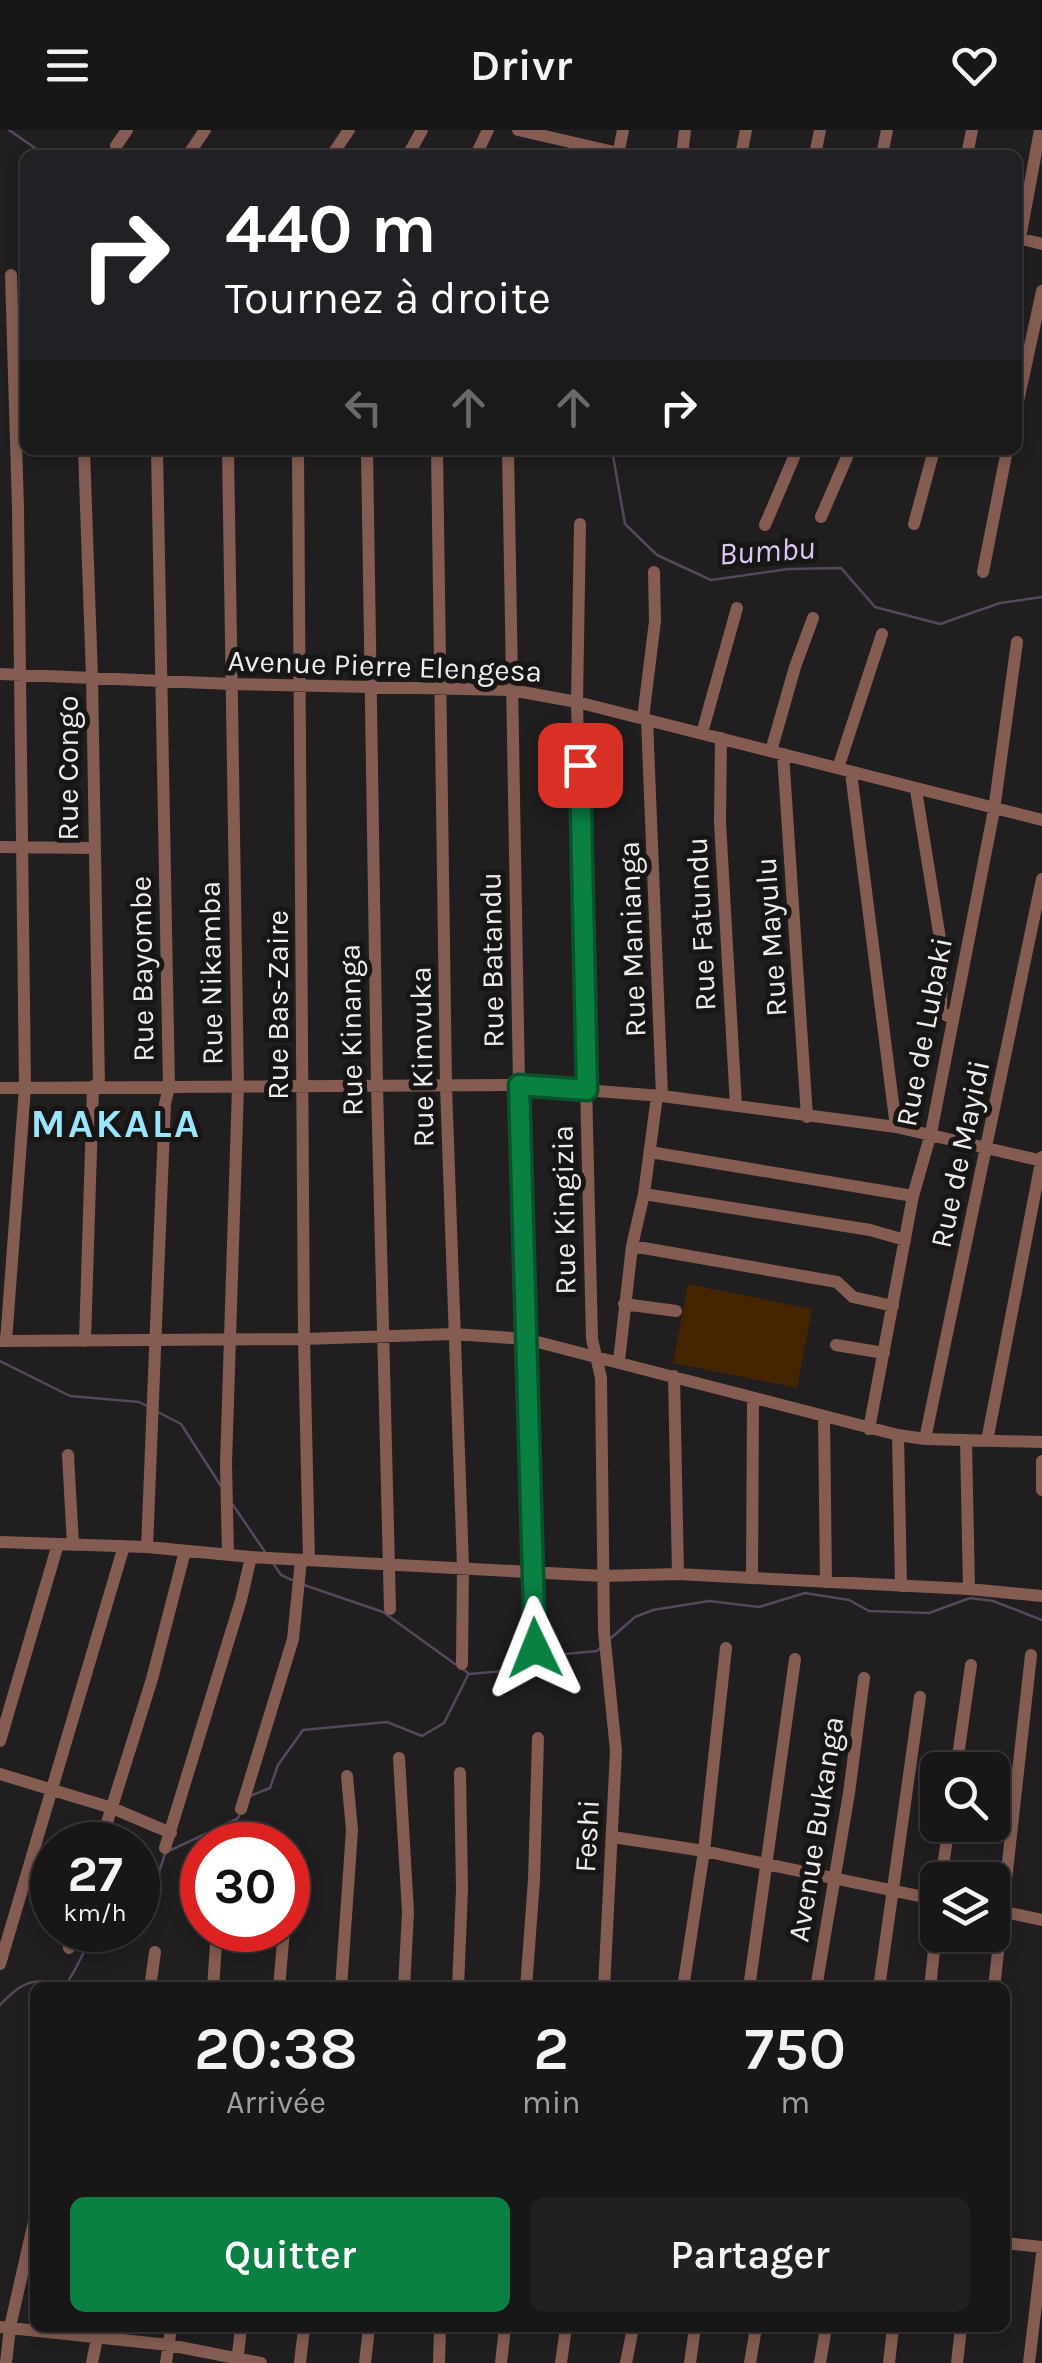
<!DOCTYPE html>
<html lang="fr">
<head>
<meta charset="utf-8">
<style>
	:root { --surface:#191617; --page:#221f20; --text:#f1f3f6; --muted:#9f9fa1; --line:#373536; --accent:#0b8043 }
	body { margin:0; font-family:Karla,sans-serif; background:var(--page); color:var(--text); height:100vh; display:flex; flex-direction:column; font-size:38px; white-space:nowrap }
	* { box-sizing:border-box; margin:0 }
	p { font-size:32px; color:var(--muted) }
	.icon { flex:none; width:55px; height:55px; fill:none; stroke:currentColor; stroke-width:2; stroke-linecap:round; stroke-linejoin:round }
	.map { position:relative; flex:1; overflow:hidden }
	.panel { position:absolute; left:30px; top:1852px; width:980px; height:350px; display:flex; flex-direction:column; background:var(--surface); border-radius:15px; box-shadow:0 5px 15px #0003,0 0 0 2px var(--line) }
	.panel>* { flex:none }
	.guide { position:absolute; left:20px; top:20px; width:1002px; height:305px; border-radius:15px; box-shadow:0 5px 15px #0003,0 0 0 2px var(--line); background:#202124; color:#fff; overflow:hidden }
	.controls { position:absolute; left:920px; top:1622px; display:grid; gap:20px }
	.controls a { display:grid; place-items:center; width:90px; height:90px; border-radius:15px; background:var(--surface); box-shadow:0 5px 15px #0003,0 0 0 2px var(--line); font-size:50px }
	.speed { position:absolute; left:30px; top:1692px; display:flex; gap:20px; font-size:50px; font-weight:700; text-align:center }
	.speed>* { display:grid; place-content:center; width:130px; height:130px; border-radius:50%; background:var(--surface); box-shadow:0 5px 15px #0003,0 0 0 2px var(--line); line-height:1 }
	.speed small { font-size:25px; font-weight:400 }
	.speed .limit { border:15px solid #d22; background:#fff; color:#111 }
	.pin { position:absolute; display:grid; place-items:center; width:85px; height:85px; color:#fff; margin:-42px; border-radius:20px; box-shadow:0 5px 15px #0006 }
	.me { position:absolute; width:110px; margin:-55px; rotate:358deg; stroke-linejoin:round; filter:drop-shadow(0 0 8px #0008) }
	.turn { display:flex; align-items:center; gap:35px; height:210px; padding:0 40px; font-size:45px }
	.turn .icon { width:130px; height:130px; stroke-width:2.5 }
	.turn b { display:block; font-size:70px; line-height:85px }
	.lanes { display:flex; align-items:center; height:95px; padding:0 40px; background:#0003; justify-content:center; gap:50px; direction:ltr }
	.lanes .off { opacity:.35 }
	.eta { display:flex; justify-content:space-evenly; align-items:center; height:170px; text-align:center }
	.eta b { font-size:60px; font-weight:600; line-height:70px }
	.action { display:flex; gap:20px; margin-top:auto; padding:20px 40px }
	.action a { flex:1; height:115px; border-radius:15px; background:var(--accent); color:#fff; font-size:40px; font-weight:600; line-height:115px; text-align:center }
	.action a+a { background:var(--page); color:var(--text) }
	header { display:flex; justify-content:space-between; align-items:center; height:130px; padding:0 40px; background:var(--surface); font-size:45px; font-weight:600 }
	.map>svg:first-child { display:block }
</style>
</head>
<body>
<header><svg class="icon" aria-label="menu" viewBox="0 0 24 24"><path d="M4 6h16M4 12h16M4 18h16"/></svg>Drivr<svg class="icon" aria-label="heart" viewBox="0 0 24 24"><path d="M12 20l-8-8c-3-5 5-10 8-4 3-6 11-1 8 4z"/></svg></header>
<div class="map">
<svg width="1042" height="2233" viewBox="0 0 1042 2233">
	<rect width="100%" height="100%" fill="#211e1f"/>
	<path fill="#442501" d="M688,1154L812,1179L797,1258L673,1233Z"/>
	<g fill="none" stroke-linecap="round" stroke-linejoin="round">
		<path stroke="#55475f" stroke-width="2.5" d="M9,0L45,25
			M612,320L625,394L657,425L711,450L788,439L841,438L875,477L940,494L1000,473L1042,467
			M0,1231L70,1266L139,1272L149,1277
			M156,1281L181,1294L221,1356
			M233,1375L265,1422
			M273,1433L281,1445L292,1450
			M304,1455L383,1482L455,1534
			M611,1508L635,1487L653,1480L709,1471L759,1477L805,1463L849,1470L869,1481L929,1483L970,1468L993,1471L1042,1490
			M462,1538L469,1544L515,1540L544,1526L597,1521L602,1516
			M250,1666L270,1658L278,1635L303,1600L387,1592L422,1606L444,1593L468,1545
			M171,1720L237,1689L239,1686
			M138,1781L153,1760L165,1724
			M0,1875C23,1850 34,1848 66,1854C80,1836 83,1816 99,1800"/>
		<path stroke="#845c52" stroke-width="12" d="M518,0L627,25
			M116,16L127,0
			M188,25L205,0
			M332,25L349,0
			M408,25L422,0
			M476,25L488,0
			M618,25L623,0
			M682,25L685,0
			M741,25L746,0
			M815,25L820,0
			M882,25L887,0
			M967,25L972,0
			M1018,108L1042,114
			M1020,108L1040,0
			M1018,271L1042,161
			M84,320L92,547L99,956
			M228,320L238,957L226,1334L228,1425
			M298,320L304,1209L309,1430
			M367,320L377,956L390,1479
			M437,320L446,956L463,1436L462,1534
			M508,320L519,955L535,1518
			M821,387L850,320
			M580,394L577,572L592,1209L601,1248L604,1502L616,1621L604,1858
			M914,394L934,320
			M765,395L797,320
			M983,442L1007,320
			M0,544L231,554L511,560L577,572L1042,690
			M643,588L655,491L654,442
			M647,589L662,966
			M702,603L737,478
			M721,608L720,692L736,976
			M771,621L795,537L813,488
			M783,624L807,987
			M838,638L882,504
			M851,643L896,997
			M916,660L942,821L941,882L953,889
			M0,717L93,718
			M0,958L519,955L662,966L896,997L1042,1031
			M650,1022L913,1066
			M644,1064L870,1100L905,1110
			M632,1116L837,1152L853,1167L893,1176
			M624,1174L676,1181
			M0,1211L304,1209L454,1204L526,1209L898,1305L925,1309L1042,1312
			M6,1211L25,958L18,379L11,145
			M85,1211L93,956
			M836,1215L884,1223
			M619,1231L632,1116L644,1064L657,966
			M674,1246L678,1444
			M824,1286L826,1452
			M869,1299L913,1066L931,1003L994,680L1017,512
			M898,1305L901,1456
			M925,1309L1042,749
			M966,1311L969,1459
			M987,1311L1042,1027
			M68,1325L73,1415
			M1042,1331V1360
			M0,1412L147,1417L251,1427L603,1446L678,1444L752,1448L969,1459L1042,1466
			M147,1417L165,974L169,957L157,320
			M752,1448L753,1269
			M0,1611L58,1414
			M399,1628L408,1782L404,1858
			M956,1640L971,1535
			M0,1644L112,1678L171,1703
			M241,1679L293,1509L301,1430
			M613,1707L704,1721L938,1770
			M100,1715L152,1549L185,1421
			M165,1718L241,1470L251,1427
			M288,1749L289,1717
			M941,1750L949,1695
			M995,1780L1042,1790
			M69,1818L75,1800
			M0,1834L124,1416
			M150,1858L155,1822
			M213,1858L217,1800
			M279,1858L284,1800
			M341,1858L352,1700L347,1646
			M458,1858L462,1759L460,1643
			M526,1858L534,1750L538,1608
			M683,1858L704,1721L726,1518
			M749,1858L795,1529
			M816,1858L849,1663L864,1548
			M879,1858L920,1567
			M930,1858L938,1783
			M994,1858L1031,1525
			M1005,2113L1042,2117
			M0,2197L169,2215L261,2233
			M6,2233L10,2197L35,2087
			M92,2233L99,2198
			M166,2233L171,2198
			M237,2233L241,2198
			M300,2233L304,2198
			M365,2233L369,2198
			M439,2233L440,2198
			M501,2233L505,2198
			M561,2233L566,2198
			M626,2233L633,2198
			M690,2233L695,2198
			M750,2233L756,2198
			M820,2233L826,2198
			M889,2233L893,2198
			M957,2233L961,2198
			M1029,2233L1042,2124"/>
	</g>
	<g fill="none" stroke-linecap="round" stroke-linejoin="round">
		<g stroke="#07532c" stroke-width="25">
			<path id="route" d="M535,1518L519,955L587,960L580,635"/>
		</g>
		<use href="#route" stroke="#0b8043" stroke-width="18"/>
	</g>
	<g text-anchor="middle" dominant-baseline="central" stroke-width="10" stroke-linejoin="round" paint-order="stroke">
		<g font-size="30" fill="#eeecec" stroke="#181515">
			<text transform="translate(385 536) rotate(2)">Avenue Pierre Elengesa</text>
			<text transform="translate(68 638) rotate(-90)">Rue Congo</text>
			<text transform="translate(701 794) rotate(-93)">Rue Fatundu</text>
			<text transform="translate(771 807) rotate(-94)">Rue Mayulu</text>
			<text transform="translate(632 809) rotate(-92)">Rue Manianga</text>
			<text transform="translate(492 830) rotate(-91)">Rue Batandu</text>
			<text transform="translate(142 839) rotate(-91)">Rue Bayombe</text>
			<text transform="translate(211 843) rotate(-91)">Rue Nikamba</text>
			<text transform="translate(278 875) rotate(-90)">Rue Bas-Zaire</text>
			<text transform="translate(351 900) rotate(-91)">Rue Kinanga</text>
			<text transform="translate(924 902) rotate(-79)">Rue de Lubaki</text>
			<text transform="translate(422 927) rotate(-91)">Rue Kimvuka</text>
			<text transform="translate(960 1024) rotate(-78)">Rue de Mayidi</text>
			<text transform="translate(564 1080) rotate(-91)">Rue Kingizia</text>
			<text transform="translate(816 1699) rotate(-81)">Avenue Bukanga</text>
			<text transform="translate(587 1706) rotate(-87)">Feshi</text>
		</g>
		<g font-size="32" font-style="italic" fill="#dcc7f1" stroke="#181515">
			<text transform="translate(767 421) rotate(-4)">Bumbu</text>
		</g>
		<g font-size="40" font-weight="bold" letter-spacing="2.5" fill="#9ae4fc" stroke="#181515">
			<text x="116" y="993">MAKALA</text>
		</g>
	</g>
</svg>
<div class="controls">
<a><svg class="icon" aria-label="search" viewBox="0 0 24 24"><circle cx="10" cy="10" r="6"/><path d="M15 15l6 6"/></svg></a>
<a><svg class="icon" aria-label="layers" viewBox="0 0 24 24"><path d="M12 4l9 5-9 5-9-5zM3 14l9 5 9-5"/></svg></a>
</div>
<div class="speed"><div>27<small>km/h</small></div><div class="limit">30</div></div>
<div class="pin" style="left:580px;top:635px;background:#d93025"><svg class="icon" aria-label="arrive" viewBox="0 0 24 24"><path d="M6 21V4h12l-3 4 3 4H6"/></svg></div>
<svg class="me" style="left:535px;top:1518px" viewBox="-20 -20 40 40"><path d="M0-17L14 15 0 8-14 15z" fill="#0b8043" stroke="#fff" stroke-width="4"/></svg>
<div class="guide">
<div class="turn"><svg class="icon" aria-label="right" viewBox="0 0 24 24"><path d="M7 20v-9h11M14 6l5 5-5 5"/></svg><div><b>440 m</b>Tournez à droite</div></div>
<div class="lanes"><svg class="icon off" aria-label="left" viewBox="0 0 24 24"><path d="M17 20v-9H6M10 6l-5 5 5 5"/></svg><svg class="icon off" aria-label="ahead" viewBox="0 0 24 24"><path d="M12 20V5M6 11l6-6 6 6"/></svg><svg class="icon off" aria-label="ahead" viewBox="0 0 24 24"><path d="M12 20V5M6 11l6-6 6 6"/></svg><svg class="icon" aria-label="right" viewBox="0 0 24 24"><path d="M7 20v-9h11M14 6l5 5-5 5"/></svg></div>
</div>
<section class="panel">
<div class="eta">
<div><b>20:38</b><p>Arrivée</p></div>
<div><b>2</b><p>min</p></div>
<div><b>750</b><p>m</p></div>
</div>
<div class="action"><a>Quitter</a><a>Partager</a></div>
</section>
</div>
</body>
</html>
